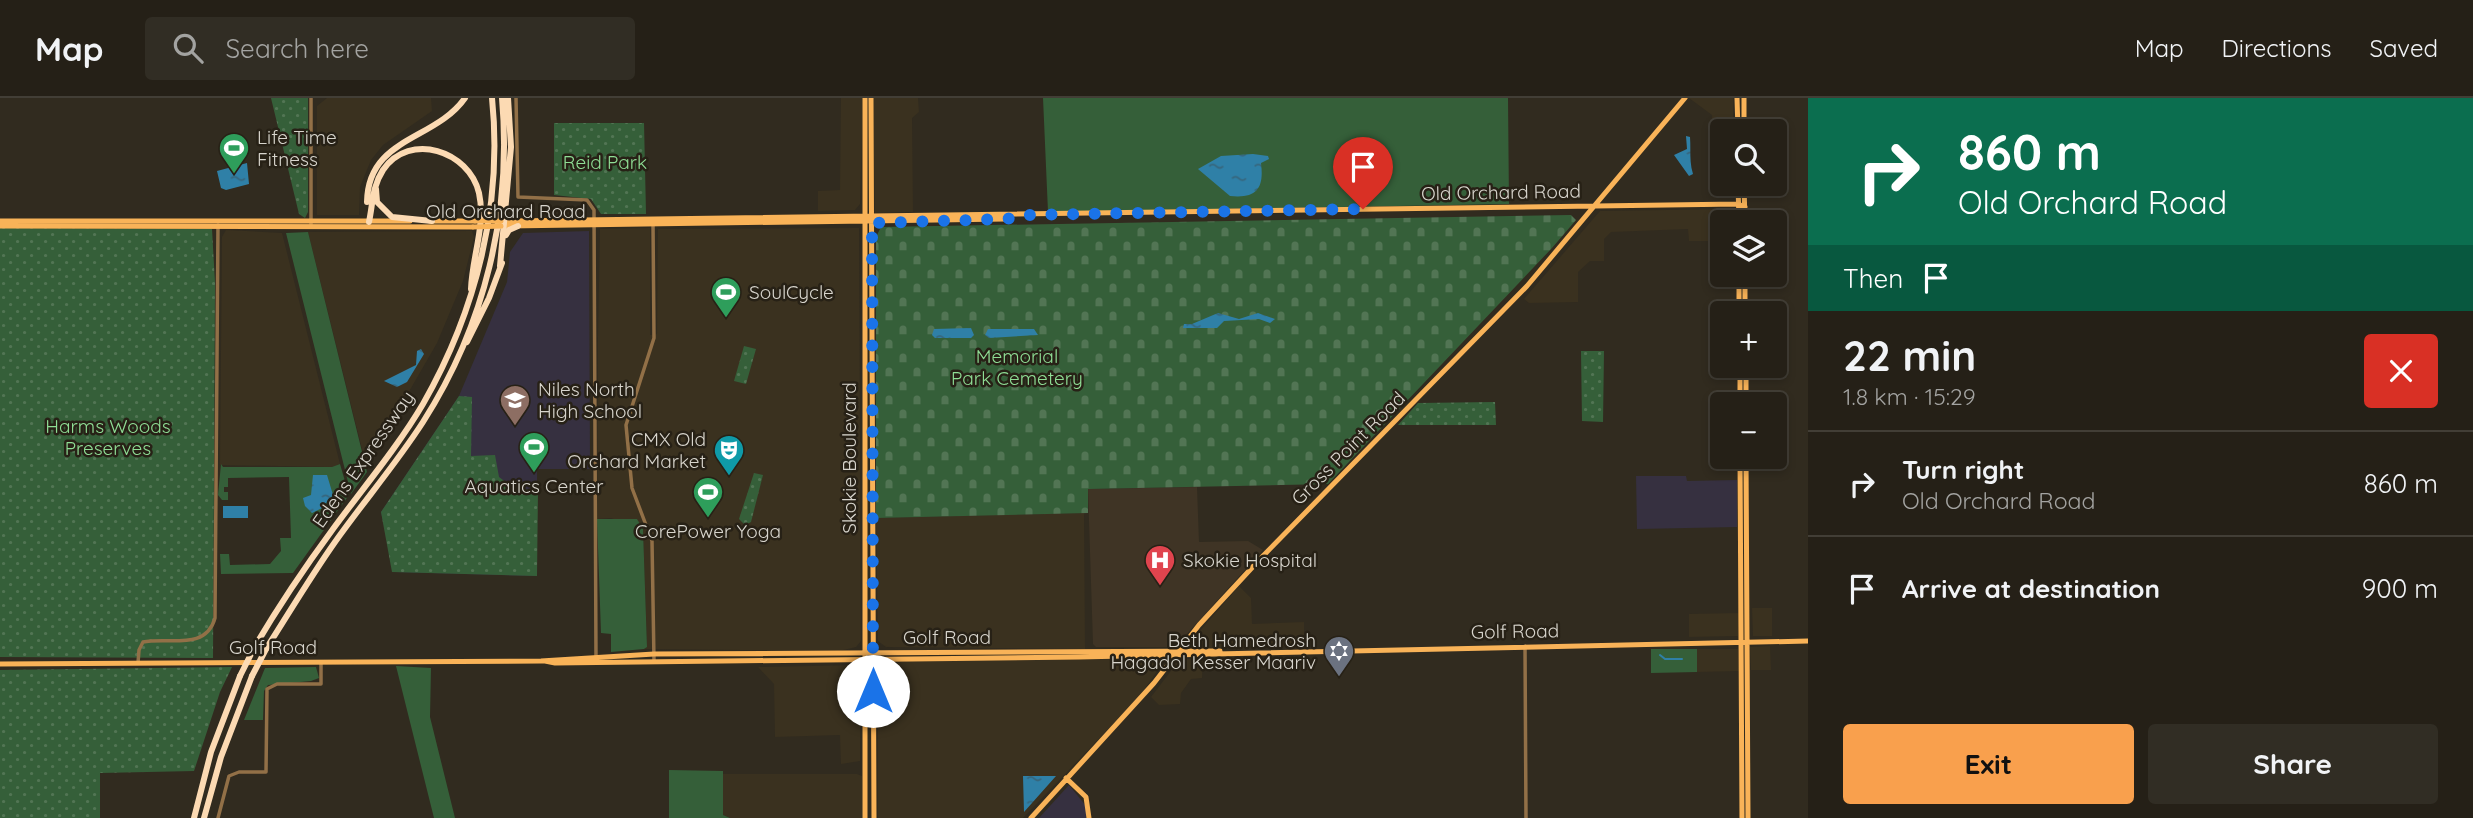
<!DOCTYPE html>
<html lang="en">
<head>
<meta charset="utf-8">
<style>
	:root { --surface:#252017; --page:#312d24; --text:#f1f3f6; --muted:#a3a3a1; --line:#423e36; --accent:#f9a04d }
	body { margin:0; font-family:Quicksand,sans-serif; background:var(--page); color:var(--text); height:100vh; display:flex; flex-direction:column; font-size:26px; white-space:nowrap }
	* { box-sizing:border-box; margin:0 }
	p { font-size:23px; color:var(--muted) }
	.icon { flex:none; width:38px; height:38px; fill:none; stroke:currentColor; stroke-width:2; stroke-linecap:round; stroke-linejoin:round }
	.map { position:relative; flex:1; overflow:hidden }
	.sheet { display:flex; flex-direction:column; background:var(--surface); width:665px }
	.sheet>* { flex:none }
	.top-card { background:#0b6e4f; color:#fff; overflow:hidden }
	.tools { position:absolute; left:1710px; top:21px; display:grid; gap:14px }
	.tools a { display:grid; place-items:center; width:77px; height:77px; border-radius:7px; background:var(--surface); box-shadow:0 4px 10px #0003,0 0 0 2px var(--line); font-size:35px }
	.pin { position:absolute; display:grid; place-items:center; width:60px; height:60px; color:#fff; margin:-72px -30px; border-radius:50% 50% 50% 0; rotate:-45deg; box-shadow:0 0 7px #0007 }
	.pin .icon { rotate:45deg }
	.me { position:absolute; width:77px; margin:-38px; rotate:0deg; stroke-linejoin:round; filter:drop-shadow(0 0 5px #0008) }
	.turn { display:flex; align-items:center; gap:24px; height:147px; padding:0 35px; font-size:32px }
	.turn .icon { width:91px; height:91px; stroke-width:2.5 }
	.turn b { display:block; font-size:49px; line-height:60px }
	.then { display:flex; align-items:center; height:66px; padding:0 35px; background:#0003; gap:14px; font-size:26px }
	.round { display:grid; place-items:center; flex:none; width:74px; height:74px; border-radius:7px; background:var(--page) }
	.head { display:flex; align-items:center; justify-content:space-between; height:119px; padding:0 35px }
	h1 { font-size:42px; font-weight:800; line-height:52px }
	.primary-button { display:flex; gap:14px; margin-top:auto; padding:14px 35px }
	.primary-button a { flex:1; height:80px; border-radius:7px; background:var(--accent); color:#111; font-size:28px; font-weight:800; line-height:80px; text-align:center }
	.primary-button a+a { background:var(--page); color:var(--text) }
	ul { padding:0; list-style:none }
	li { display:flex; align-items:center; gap:21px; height:105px; padding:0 35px; border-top:2px solid var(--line) }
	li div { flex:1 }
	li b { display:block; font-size:26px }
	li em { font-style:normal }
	header { display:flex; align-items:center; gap:42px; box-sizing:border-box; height:98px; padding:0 35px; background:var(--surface); border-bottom:2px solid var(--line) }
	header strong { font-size:33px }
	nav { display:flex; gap:38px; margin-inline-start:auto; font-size:24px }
	.search { width:490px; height:63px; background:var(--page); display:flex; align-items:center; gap:18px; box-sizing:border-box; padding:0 24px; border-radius:7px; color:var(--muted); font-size:26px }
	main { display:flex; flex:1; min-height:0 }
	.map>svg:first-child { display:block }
</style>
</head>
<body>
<header>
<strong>Map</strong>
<div class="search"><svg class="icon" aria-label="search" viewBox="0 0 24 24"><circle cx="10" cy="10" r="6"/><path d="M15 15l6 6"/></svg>Search here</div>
<nav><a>Map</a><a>Directions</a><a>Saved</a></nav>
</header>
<main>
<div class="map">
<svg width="1808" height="720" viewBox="0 0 1808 720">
	<defs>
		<pattern id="cemetery-stones" width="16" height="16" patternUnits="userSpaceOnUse" patternTransform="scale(1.75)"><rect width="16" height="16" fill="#355f39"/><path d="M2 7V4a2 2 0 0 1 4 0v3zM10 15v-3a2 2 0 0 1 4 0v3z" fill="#527554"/></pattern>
		<pattern id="park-dots" width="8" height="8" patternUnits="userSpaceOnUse" patternTransform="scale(1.75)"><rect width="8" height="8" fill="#355f39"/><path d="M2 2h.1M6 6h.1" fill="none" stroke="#527554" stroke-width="1.8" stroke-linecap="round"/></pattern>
		<pattern id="water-ripples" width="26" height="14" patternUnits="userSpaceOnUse" patternTransform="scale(1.75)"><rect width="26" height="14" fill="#2f80a7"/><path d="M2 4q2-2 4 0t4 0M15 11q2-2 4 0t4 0" fill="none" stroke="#36667d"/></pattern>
	</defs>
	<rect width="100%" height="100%" fill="#312b1f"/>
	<path fill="#3a311f" d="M327,0H431L432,13L383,47L371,62L360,89L359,117H317V8Z
		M841,0H863L860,106L855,112L818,113V93L840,92Z
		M873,0H918L919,14L912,20L913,114L875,115Z
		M1689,0H1733V33H1722V56H1713L1712,17Z
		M1732,111L1733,124H1722V143H1689L1688,131L1611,134L1604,141V163H1590L1578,174V204L1529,205L1524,201L1600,113Z
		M650,130V237L657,236L658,131L859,130L861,543L856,549L839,553L644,551L647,548L643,431L611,420L597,421L598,238L600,131Z
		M226,132L282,135L340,366L333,369L220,367L222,139Z
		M472,133L474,139L463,183L437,245L407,297L363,355L308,134Z
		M1084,415L1085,551L886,549L878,543L876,420Z
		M1239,488L1251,500L1252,526L1304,524V548L1185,550Z
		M1752,510H1772V538H1753Z
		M1740,515L1738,538L1689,539V516Z
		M1770,548L1771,572H1751L1750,549Z
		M1697,551H1738L1739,573L1697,574Z
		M1161,560L1162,566L1139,599L1023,720H878V572L883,567L908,563Z
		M1180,561H1203L1202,580L1191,581L1181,595L1180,606L1159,607L1151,599Z
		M860,567V663L841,666L840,637L775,639L774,586L758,569Z
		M723,676H857L862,678V720H730L723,717Z"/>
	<path fill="#363040" d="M589,133L590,371H537V478L394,474L381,414L459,298L507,184L510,154L523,135Z
		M1636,378H1686L1687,383L1737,382V429L1637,431Z
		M1069,687L1086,708V720H1039Z"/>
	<path fill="#3f3425" d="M1197,389L1199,444L1248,443L1263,452L1175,549H1096L1093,546L1088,391Z"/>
	<path fill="#355f39" d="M1043,0H1508L1509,106L1048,114Z
		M308,134L367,374L351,396L286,135Z
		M221,366L223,369H332L340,366L349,397L293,475L221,476L220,456H229L230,467L270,466L281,453L280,440H291L289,379L228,380V389H224V394H228V402H222L218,397Z
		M597,421H637L643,431L647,549L644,551L611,554V536L601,535Z
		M1651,551H1697V574L1651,575Z
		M396,568L431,570L430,619L455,720H434Z
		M265,570L316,569L319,580L311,583L268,587L264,593L263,622H244Z
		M669,672L723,673V717L730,720H669Z"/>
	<path fill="url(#cemetery-stones)" d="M1571,117L1576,122L1552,150L1328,386L1088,391V415L876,420V139L881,129Z"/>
	<path fill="url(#park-dots)" d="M271,0H308V114L305,120L299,116Z
		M554,25H644L646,116H601L591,101L554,97Z
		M0,130L212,131L215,185L213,560L0,559Z
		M744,248L756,251L746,286L734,283Z
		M1581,253H1604L1603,324L1582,323Z
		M459,298L472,299L471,358L495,357L499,379L515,391L538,392L537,478L392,474L381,414Z
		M1495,304L1496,327H1398L1418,305Z
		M754,375L763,377L751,424L745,427L739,421Z
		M232,569L220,594L194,673L100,675V720H0V572Z"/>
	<path fill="url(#water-ripples)" d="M1686,38L1690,39C1691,52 1689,63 1693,76L1689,78L1674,57L1687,51Z
		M1253,56L1268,58L1269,61L1261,65C1264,89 1258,101 1230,98L1198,71L1221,58Z
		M247,65L249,86L226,92L221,90L217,73Z
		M1218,215L1239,221L1258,215L1275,221L1270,225L1259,221L1224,223L1217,230H1183L1184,226H1192Z
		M971,230L974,237L971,240H935L932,237L934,231Z
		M988,231H1034L1038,237L989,240L985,237Z
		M421,251L424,256L407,284L397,289L384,283L416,267L417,253Z
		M327,377L333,397L322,410L312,415L305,408L303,400L311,397L313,377Z
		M223,408H248V420H223Z
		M1023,678H1056L1024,714Z"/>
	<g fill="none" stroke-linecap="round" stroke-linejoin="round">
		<path stroke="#2f80a7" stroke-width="2" d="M1660,557L1665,561H1682"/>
		<path stroke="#927047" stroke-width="3.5" d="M516,0L518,99L587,102L594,112L596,561
			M653,125L654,240L626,327L632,390L652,443L654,563
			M311,129V0
			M1525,548L1526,720
			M138,565L139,552L143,544C169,539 206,553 215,520L218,127
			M218,720L229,678L239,674H266L267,591L277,586H321V564"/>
		<path stroke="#f9b358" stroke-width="5" d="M865,0V720
			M871,0L874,720
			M1737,0L1738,33
			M1744,0V33
			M1738,86L1739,124
			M1744,86L1745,124
			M0,123H410
			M430,123H475
			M503,123L1738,106L1745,109
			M0,128L473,129
			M501,128L1006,121L1011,118
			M1739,177V215
			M1745,177V215
			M1740,268V306
			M1746,268V306
			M1740,359L1742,720
			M1746,359L1748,720
			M545,563L555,565L1079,559L1808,543
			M0,566L541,563L654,556L1220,553
			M1066,680L1086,699L1089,720
			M1031,720L1154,585L1199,527L1260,461L1527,188L1685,0"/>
		<path stroke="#fcdab3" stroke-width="6" d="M376,91L377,104L392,119L432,123
			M367,104C368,39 435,43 465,0
			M369,124C373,105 372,89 383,72C410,33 469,53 479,95C486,127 472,159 471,191
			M506,137L509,132L518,128
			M500,168L511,49L508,0
			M467,244L489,200L502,165
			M254,550C278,509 305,469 333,431C363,390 397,350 423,306C476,213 503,107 492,0
			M266,551C289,515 311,478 335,444C364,403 396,366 423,324C485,227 512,114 502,0
			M194,720L211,654L240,578
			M204,720L221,659L252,578"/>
		<path stroke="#f9b358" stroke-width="5" d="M475,123H501
			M473,129L501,128"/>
		<path stroke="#fcdab3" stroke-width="6" d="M240,578L254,550
			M252,578L266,551"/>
	</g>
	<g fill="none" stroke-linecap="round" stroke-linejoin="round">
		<path stroke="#1a73e8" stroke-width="12" stroke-dasharray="0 21.6" d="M873,593L872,125L1006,121L1024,117L1363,111"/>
	</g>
	<defs>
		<g id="stadium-pin" transform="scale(1.575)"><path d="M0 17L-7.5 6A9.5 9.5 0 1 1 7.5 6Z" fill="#2e9e5b" stroke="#272116"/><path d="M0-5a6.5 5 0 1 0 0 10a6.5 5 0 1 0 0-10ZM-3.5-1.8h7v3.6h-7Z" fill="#fff"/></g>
		<g id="school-pin" transform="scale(1.575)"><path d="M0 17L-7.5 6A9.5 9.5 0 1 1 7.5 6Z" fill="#8d6e63" stroke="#272116"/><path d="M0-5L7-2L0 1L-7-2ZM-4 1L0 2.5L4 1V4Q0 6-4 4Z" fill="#fff"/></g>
		<g id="theatre-pin" transform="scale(1.575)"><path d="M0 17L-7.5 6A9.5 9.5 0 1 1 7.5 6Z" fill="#0f9aa8" stroke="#272116"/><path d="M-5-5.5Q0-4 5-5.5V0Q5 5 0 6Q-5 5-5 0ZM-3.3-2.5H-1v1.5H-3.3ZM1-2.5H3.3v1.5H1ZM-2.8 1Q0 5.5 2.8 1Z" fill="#fff"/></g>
		<g id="hospital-pin" transform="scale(1.575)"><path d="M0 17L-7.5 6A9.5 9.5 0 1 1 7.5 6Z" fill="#e0444e" stroke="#272116"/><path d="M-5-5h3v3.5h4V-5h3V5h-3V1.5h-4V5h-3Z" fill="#fff"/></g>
		<g id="synagogue-pin" transform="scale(1.575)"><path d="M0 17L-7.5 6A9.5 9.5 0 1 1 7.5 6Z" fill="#6b7280" stroke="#272116"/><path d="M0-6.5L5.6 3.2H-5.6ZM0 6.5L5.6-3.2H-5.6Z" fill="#fff"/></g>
	</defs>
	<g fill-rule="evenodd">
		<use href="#stadium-pin" x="234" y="50"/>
		<use href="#stadium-pin" x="726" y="194"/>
		<use href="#school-pin" x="515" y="302"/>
		<use href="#stadium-pin" x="534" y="349"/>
		<use href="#theatre-pin" x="729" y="352"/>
		<use href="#stadium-pin" x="708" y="394"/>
		<use href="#hospital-pin" x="1160" y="462"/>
		<use href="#synagogue-pin" x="1339" y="553"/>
	</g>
	<g text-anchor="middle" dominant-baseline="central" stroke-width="5" stroke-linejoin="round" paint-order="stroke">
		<g font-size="19" fill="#d8d5cd" stroke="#272116" text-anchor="start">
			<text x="257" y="39">Life Time<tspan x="257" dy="22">Fitness</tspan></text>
			<text x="749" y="194">SoulCycle</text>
			<text x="538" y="291">Niles North<tspan x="538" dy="22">High School</tspan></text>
			<text x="706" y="341" text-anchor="end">CMX Old<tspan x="706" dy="22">Orchard Market</tspan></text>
			<text x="534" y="388" text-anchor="middle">Aquatics Center</text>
			<text x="708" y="433" text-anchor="middle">CorePower Yoga</text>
			<text x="1183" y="462">Skokie Hospital</text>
			<text x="1316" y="542" text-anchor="end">Beth Hamedrosh<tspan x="1316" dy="22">Hagadol Kesser Maariv</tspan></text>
		</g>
		<g font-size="19" fill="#8fde95" stroke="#272116">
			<text x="605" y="64">Reid Park</text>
			<text x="1017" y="258">Memorial<tspan x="1017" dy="22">Park Cemetery</tspan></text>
			<text x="108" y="328">Harms Woods<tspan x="108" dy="22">Preserves</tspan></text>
		</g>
		<g font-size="19" fill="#d8d5cd" stroke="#272116">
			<text transform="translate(1501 94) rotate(-1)">Old Orchard Road</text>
			<text x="506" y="113">Old Orchard Road</text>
			<text transform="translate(1348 350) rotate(-45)">Gross Point Road</text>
			<text transform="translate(849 360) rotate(-90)">Skokie Boulevard</text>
			<text transform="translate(363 361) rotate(-55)">Edens Expressway</text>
			<text transform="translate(1515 533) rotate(-1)">Golf Road</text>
			<text x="947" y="539">Golf Road</text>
			<text x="273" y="549">Golf Road</text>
		</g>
	</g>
</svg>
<div class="tools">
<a><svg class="icon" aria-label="search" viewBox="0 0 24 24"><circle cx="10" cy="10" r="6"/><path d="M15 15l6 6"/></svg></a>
<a><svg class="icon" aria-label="layers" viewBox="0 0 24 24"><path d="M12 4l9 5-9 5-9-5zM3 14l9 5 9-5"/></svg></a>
<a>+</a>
<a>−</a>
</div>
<div class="pin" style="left:1363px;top:111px;background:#d93025"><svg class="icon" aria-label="arrive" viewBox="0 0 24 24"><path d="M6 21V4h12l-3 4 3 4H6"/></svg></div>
<svg class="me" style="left:873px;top:593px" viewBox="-20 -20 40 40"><circle r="19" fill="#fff"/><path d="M0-13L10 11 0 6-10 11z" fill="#1a73e8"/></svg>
</div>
<section class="sheet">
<div class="top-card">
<div class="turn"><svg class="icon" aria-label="right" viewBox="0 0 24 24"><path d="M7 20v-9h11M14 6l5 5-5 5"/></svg><div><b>860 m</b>Old Orchard Road</div></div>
<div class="then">Then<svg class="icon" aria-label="arrive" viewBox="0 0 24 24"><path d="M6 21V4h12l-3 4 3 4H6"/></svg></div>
</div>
<div class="head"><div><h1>22 min</h1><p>1.8 km · 15:29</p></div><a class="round" style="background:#d93025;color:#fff"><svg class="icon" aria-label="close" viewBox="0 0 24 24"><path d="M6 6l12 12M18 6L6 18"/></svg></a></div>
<ul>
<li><svg class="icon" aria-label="right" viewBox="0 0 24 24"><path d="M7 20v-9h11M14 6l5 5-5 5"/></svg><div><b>Turn right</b><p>Old Orchard Road</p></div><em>860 m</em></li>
<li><svg class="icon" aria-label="arrive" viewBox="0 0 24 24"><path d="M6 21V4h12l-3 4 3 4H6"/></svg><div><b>Arrive at destination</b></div><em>900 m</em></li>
</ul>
<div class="primary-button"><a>Exit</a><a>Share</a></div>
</section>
</main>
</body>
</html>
